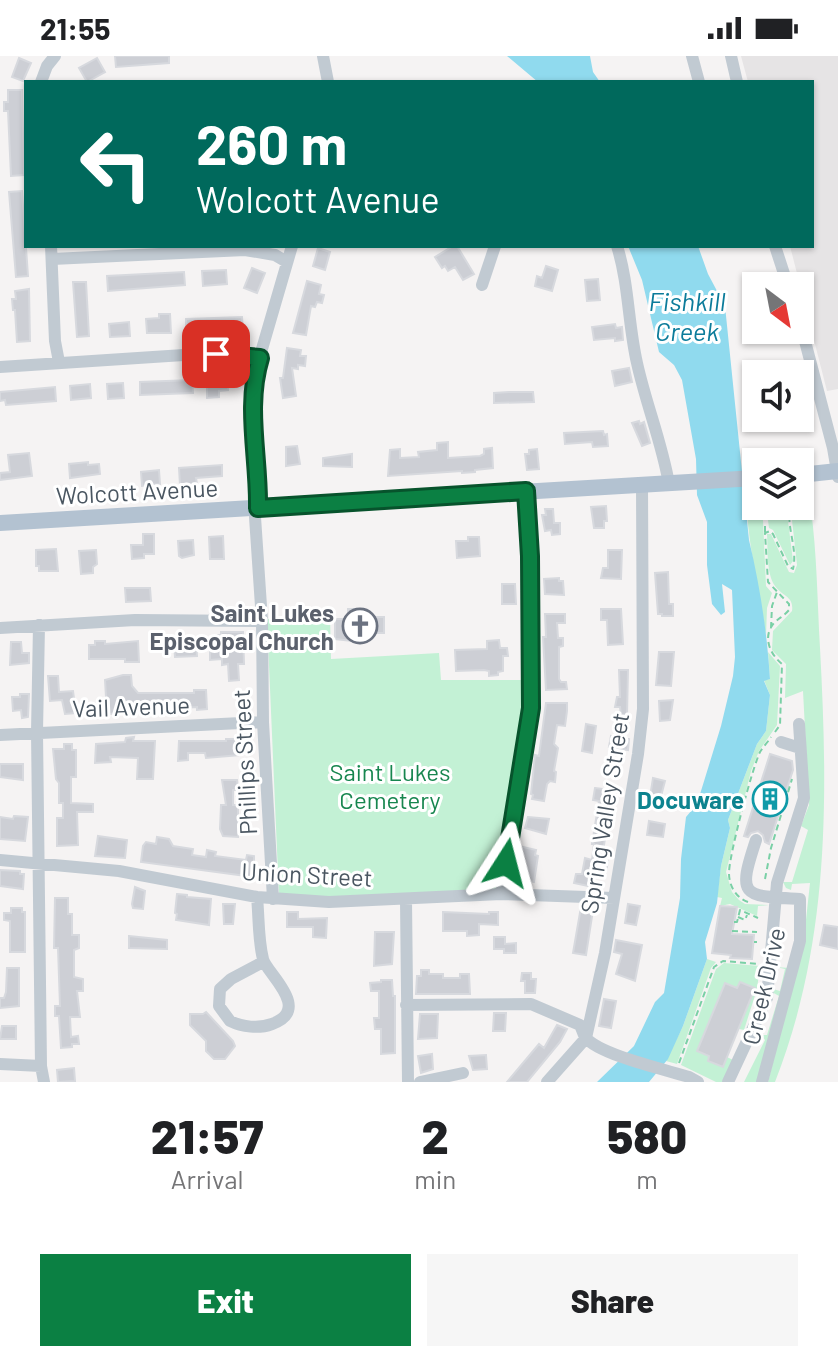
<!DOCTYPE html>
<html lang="en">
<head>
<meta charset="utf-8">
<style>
	:root { --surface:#fff; --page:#f6f6f6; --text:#202124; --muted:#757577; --accent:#0b8043 }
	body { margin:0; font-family:Barlow,sans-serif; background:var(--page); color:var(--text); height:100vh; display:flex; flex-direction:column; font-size:30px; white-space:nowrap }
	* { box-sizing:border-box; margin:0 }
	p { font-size:26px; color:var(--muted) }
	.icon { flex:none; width:44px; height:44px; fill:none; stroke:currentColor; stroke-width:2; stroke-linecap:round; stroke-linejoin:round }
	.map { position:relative; height:1026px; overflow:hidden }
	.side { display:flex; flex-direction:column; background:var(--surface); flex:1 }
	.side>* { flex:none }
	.guide { position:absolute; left:24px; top:24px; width:790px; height:168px; border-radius:0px; box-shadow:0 2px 6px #0004; background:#00695c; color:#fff; overflow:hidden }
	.needle { width:52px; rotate:148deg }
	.buttons { position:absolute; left:742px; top:216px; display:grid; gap:16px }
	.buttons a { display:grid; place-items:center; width:72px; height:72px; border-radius:0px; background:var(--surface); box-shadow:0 2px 6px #0004; font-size:40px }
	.pin { position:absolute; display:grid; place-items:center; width:68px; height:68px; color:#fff; margin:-34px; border-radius:16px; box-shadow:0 4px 12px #0006 }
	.me { position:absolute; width:88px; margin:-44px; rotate:9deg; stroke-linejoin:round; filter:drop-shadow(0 0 6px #0008) }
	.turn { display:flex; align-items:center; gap:28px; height:168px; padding:0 40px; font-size:36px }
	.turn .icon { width:104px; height:104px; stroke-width:2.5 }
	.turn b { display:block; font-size:56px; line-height:68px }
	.eta { display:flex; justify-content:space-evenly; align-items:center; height:136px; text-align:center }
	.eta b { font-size:48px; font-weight:800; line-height:56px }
	.button { display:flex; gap:16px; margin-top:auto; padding:16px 40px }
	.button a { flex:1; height:92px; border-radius:0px; background:var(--accent); color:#fff; font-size:32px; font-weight:800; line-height:92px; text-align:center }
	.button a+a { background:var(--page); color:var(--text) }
	.status { display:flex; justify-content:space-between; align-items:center; height:56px; padding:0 40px; background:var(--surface); direction:ltr }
	.status svg { height:22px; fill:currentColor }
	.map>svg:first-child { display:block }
</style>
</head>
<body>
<div class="status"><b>21:55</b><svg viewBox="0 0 49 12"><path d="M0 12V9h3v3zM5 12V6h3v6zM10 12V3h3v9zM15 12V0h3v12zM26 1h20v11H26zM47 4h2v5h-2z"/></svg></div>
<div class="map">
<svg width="838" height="1026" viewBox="0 0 838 1026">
	<rect width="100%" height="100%" fill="#f5f3f3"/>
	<path fill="#e6e4e5" d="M741,0H838V333L827,335L790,190H812V26H748Z"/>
	<path fill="#c3f1d5" d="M808,434C817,486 817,539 820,592C828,740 830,886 775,1026H768L804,882L810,827L792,828L791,834L786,832L783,826H792L808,774L801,770L809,749L803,635L785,642L786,608L772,594L773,575L792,555C794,540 783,541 775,530C766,517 768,493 767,478H771L789,516L794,517L797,509L791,455L795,450H800V443Z
		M780,450L787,457L793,505L790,509L773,474L769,472L768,464H763L766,530L772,537L767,552L766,580C760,539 750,498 747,457Z
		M330,560L331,603L439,597L441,624H528L526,661L501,838L406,844L279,840L267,563Z
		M768,596L780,610L777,669L759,695L751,715L726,816L732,836L739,844L745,848L769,849L758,850L757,860L730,848L720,850L722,842L717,841L721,810L730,772L728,764L757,688L766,675L770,639L764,624L770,623Z
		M707,903L716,906L711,912L677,1008L666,1005L683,970Z
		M724,907L760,910L757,933L744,974L739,973L755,932L740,926L737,932L725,927L697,995L710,999L708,1005L723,1011L727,1001L733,1004L722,1026H716L681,1009L716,913Z
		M776,911L789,912L757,1026H744L765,984L761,979H767L779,940L772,936L773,933L780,935L785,913Z"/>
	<path fill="#90daee" d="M507,0H590L593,16L600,26H538Z
		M628,190H698L708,218L725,250L749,484C760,530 767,576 770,623L764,625L770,639L766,675L757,688L728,764L730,772L721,810L717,847L705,886L707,903L683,970L668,1003L649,1026H597L634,990L655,946L664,937L680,842L681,803L686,761L697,748L721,670L733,620L735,601L732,534L722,528L725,556L721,559L712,548L707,509V466L697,439L696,403L682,324L674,309L659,296L642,224Z"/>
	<path fill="#cdcfd5" stroke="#d7d9de" stroke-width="2" d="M115,0H169V7L116,11Z
		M19,2L31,7L23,25L12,21Z
		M97,2L105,16L87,26L79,12Z
		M8,34H22L24,119L11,120L8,55H4V46H8Z
		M22,135L28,220L16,221L9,136Z
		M453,190H457L474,218L463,224L455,211L448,215L445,210L442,212L435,201Z
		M318,192L330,196L325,214L313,210Z
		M546,210L558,214L552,235L535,230L537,220L542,222Z
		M252,212L265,217L257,237L244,232Z
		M226,214L227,228L203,230L202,215Z
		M184,216L185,229L108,235L107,220Z
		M598,223L600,244L587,245L585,224Z
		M307,225L321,229L319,238L324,239L322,247L317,246L315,251L311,250L306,279L293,277Z
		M73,226H86L89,280L77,281Z
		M29,233L30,285L17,286L15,254H13L12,243H16L15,235Z
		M159,258H170L171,277H147L146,263L159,262Z
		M242,261L243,274L186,276V263Z
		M129,266L130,280L110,281L109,268Z
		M615,268L616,272L622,271L623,284L615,285V282L594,284L592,271Z
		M287,292L301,294L300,300H306L305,310L298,309V313L292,312L296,340L283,342L280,322H283Z
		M629,312L632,326L615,330L612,315Z
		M227,321L228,334L219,335V341L207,342V322Z
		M192,324L193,337L140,339V326Z
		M123,327L124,342L108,343L107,328Z
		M90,328L91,342L71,344L70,330Z
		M55,331L56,345L6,349L5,344L0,345V336Z
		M509,336H533L534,346L494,347V337Z
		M639,365L640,368L644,366L650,387L642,390L632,367Z
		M603,375L604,379L607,378L608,390L593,391L592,386L565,388L564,377Z
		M448,386V402L480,400L484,398V393L492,392L493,412L475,414V416L462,417V415L388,420L390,394L400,393V402L419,401L418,396L437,394V387Z
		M297,390L300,408L286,410V391Z
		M537,393L539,413L527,414L525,398H529V394Z
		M29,397L32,420L0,424V417L10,416L8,399Z
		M352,398V411L323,410V402Z
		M88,406V409L99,408L100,418L70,422L69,408Z
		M222,409V420L196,422L197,428L180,429L179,412Z
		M159,414L160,428L142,430L141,416Z
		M606,450L607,465H604V472H594L591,451Z
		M545,453H553L554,467H560V478L552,479L551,474L545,475L542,459H546Z
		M143,478H154V498H144V502L132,503L131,489H143Z
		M223,480L224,503H210L209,481Z
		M468,481H479L480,500L457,502L456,485H468Z
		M193,484L194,499L182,502L179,500L178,485Z
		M56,493L58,515H39V510H36V494Z
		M96,494L97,508L93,511V517L81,518L79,495Z
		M608,494H622L621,523L601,522L603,512H608Z
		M668,516L669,548H673V560H662V558H658L655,517Z
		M559,522V525H563L564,539L545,538L544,523Z
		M502,528H515L516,548H502Z
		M125,532H150L151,545L126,546Z
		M348,553H360V561H384V577H361V586L335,583V563H348Z
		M601,553H621L623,588L608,589L607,564H601Z
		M545,558H565V567H557L558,582H563V590L559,591V623L561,626H566L567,633L546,634L543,581H546Z
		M221,576H243L244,608H238L239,624L229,625L228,608L222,609V603L210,604V594L218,593V579H221Z
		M499,584L500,592H507L508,600H503V615L498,616V619L489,620V615L484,614L456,615L455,594L487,593V585Z
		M95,585H105V588L138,585L139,606H125V603H89V589H95Z
		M11,586H21L22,597H29V607L10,609Z
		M196,586L197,600L175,601L174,588Z
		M659,596H674L671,630L656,629Z
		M619,614H628L627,659H621L620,651H615L617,641H620Z
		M123,619H131L132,630L138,637H194V634H206L207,653L197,654V651L153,654V652L133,653V657L107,658L105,624Z
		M48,620H58L59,636L73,635L76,657L65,658L62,644L50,645Z
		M20,638H29L28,661L22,662L21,654L13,655L12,641H20Z
		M673,644L670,664L660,665L659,645Z
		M546,647H567V655L565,670L557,669L554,688L558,692L554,715L556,716L555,726L550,725L547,728L544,745L532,743L533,739L531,738L535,699L539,700Z
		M586,668L596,670L592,697L582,695Z
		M611,680L629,683L628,694L609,691Z
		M134,681L133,685H155L153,723H137L138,702L110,701L111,706L95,707L96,688L125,686L126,682Z
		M226,683H246L245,695H240V699L206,702L205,697H188V704L178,705L179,685H226Z
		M64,688H72V694H76V721H71V747L93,748V756H77L78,789L57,790V762H63V747H59V727L56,723L53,693H64Z
		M770,698L792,705L793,714L769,788L765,786L763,779L758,775L751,777L748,781L744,780Z
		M0,708H23V724L0,721Z
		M653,722L665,725L660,744L650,741Z
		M222,724H237L238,734H233V749H238V781L223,780L220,773L221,749H226Z
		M595,732L610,734L611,741L602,803L608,805L606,816L595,814L593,831L574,827L576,818H582L585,802L592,804L594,788H592L599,745L593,744Z
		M14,760L28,761L25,785L0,783V761L13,763Z
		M528,761L549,763L546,778L525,772Z
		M649,765L665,768L663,781L647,779Z
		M98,780L127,784L125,802L95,800Z
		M157,781L169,783L173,790L193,793L192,799L206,801L207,794L216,796L215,800L246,804L247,799L254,800V821L141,806L143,790L146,786L156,788Z
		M519,790L536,794L535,799L538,800L534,826L514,821Z
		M0,814L20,815V818H24L23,833L0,830Z
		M135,831L145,835L143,853L133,852L132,848Z
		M177,838L187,839V841L211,843L209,869L176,864L177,858L175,857Z
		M55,842H68V858H72V879H79V892L74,894V921L83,923V935H77L80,961H70L71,981L78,980L79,988H72V991L61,992L59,960H55V950H60L58,892H54Z
		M223,848H235L233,868H224Z
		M628,848L640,850L636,869L625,867Z
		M720,850L737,851L732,878L754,879L752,903L730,902L731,899L712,897Z
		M581,851L593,854L586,899L573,897Z
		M11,852H22V856H25V896H10V865L4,864V857H11Z
		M287,856H298V863L327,862L326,882L313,881V871H287Z
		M443,856L489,858V856H498V869L479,868V879L467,880V875H443Z
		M824,869L838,871V893L820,889Z
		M375,876H394L392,908L374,910Z
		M129,880L167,884V893L129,892Z
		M494,881H505V888L516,887V897H504V893H494Z
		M616,884L642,889L635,925L616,918L622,898L614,896Z
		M7,912H19V950L0,952V942H4L6,936Z
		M421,914H429V918H443V922H460V918H469L470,938H416L417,920H421Z
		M522,917H531V923H536L535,937H525V925H521Z
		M381,924H392L393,940H395V997L381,998V973H375L374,962H379V935H371L370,927L381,926Z
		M740,926L755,932L723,1011L708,1005L709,1000L697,995L725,927L737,932Z
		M604,943L616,945L611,972L599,970Z
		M206,956L233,985L235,990L225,1003H214L206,995V985L190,969V958H203Z
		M494,957H506L505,975H493Z
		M420,958H438L437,982L418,983Z
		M557,969L567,973L560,986L527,1026H507L539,988L544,992Z
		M2,970H16V983H0Z
		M432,998L433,1013L421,1017L418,1000Z
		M486,999L487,1013L473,1014L469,1000Z
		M74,1012L75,1025L58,1026L57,1014Z"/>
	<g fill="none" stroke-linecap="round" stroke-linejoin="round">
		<path stroke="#7ad0a6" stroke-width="2" stroke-dasharray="6 4" stroke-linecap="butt" d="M765,476V467
			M771,572L772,550L777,536
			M775,676L780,669L782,608C770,598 762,581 774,567C779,562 784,560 789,554V548L768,526L765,477L770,475L773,478L788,510L793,513C798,492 786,471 790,450
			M765,823L771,792L792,723
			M748,846C736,842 729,830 729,817C729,799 752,713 760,696C763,691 768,686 771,681
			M738,861L745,864L747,859
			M734,866H737L740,854L758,862
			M732,875L757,876
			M754,886H757
			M679,1007L714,911L723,905L759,908"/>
		<path stroke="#c1cad2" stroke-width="12" d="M323,0L328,26
			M692,0L699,26
			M731,0L737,26
			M41,26L47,10L55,0
			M51,190L55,285L59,306
			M617,190C629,228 628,268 637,307C646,348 662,387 669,428
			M775,190L788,230
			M52,203L245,194L275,199L287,206
			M482,229L495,190
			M800,266L833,392L838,421
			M0,311L199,298H233L260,302
			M39,569L37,676L41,1010L44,1026
			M0,572L135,564L262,565
			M0,679L263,666
			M781,686L800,692
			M756,784C737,841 742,840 800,843V885L762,1026
			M0,804L119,815L257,841L329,846L501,838L614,842
			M501,838L531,652L530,500L526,435
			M257,841C259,861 258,883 263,903C266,917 313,953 272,968C259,973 242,971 230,965L219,950L220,933L231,923L263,906
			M273,843L263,666L262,565L255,461L258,443L252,346L255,317L292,190
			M406,844L408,1026
			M406,949L531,948L580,969C582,973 583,978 585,981C599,999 667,1014 689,1021L698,1026
			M0,1008L41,1010
			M420,1026L463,1017
			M547,1026L586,982L605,897L638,698L643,653L642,429
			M728,1026L767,942L777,827L804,742L799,668"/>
		<path stroke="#b3c2d1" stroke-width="16" d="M800,419L838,415
			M0,467L756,422"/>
	</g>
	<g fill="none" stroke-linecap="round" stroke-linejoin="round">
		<g stroke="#07532c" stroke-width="20">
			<path id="route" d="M216,298L260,302C245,351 259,401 258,452L526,435L530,500L531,652L506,807"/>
		</g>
		<use href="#route" stroke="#0b8043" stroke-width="14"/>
	</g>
	<defs>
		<g id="church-ring" transform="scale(1.8)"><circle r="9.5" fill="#fff" stroke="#6b7280" stroke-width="1.5"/><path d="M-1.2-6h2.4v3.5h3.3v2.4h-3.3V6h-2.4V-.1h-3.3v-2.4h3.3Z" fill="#6b7280"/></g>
		<g id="building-ring" transform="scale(1.8)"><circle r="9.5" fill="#fff" stroke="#0f9aa8" stroke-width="1.5"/><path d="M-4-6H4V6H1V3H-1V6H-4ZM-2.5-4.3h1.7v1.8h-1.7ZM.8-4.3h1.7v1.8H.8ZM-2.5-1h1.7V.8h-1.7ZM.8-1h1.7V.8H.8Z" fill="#0f9aa8"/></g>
	</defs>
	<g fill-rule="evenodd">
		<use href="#church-ring" x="360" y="570"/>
		<use href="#building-ring" x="770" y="743"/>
	</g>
	<g text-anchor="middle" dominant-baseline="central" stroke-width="6" stroke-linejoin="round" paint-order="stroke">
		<g font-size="24" fill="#4a5661" stroke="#fff">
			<text transform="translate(137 435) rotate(-3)">Wolcott Avenue</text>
			<text transform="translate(131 650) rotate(-2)">Vail Avenue</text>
			<text transform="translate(244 706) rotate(-93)">Phillips Street</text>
			<text transform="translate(604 757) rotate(-81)">Spring Valley Street</text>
			<text transform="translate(307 818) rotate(3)">Union Street</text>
			<text transform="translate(763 930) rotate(-77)">Creek Drive</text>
		</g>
		<g font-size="24" font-weight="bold" fill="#5b616d" stroke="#fff" text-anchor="end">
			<text x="334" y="556">Saint Lukes<tspan x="334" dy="28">Episcopal Church</tspan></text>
		</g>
		<g font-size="24" fill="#17864f" stroke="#fff">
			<text x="390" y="715">Saint Lukes<tspan x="390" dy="28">Cemetery</tspan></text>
		</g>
		<g font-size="24" font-weight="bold" fill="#0d838f" stroke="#fff" text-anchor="end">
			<text x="744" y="743">Docuware</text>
		</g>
		<g font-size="26" font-style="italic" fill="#0c7c9b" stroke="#fff">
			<text x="687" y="244">Fishkill<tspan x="687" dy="30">Creek</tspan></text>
		</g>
	</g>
</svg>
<div class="buttons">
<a><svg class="needle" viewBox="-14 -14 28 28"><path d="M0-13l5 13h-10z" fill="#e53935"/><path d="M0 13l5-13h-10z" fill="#757577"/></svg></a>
<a><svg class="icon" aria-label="sound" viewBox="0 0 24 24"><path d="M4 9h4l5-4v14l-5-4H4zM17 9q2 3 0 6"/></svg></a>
<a><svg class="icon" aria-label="layers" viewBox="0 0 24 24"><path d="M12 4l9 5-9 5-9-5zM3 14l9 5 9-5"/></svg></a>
</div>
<div class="pin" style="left:216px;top:298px;background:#d93025"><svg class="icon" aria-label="arrive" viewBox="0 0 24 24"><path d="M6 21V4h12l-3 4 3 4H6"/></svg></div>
<svg class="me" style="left:506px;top:807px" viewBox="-20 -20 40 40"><path d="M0-17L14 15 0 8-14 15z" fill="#0b8043" stroke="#fff" stroke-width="4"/></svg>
<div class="guide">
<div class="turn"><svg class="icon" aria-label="left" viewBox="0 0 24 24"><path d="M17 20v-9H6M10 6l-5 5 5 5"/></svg><div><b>260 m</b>Wolcott Avenue</div></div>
</div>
</div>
<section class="side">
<div class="eta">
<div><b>21:57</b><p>Arrival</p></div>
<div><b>2</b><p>min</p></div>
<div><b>580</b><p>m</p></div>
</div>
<div class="button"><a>Exit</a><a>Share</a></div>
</section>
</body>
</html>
